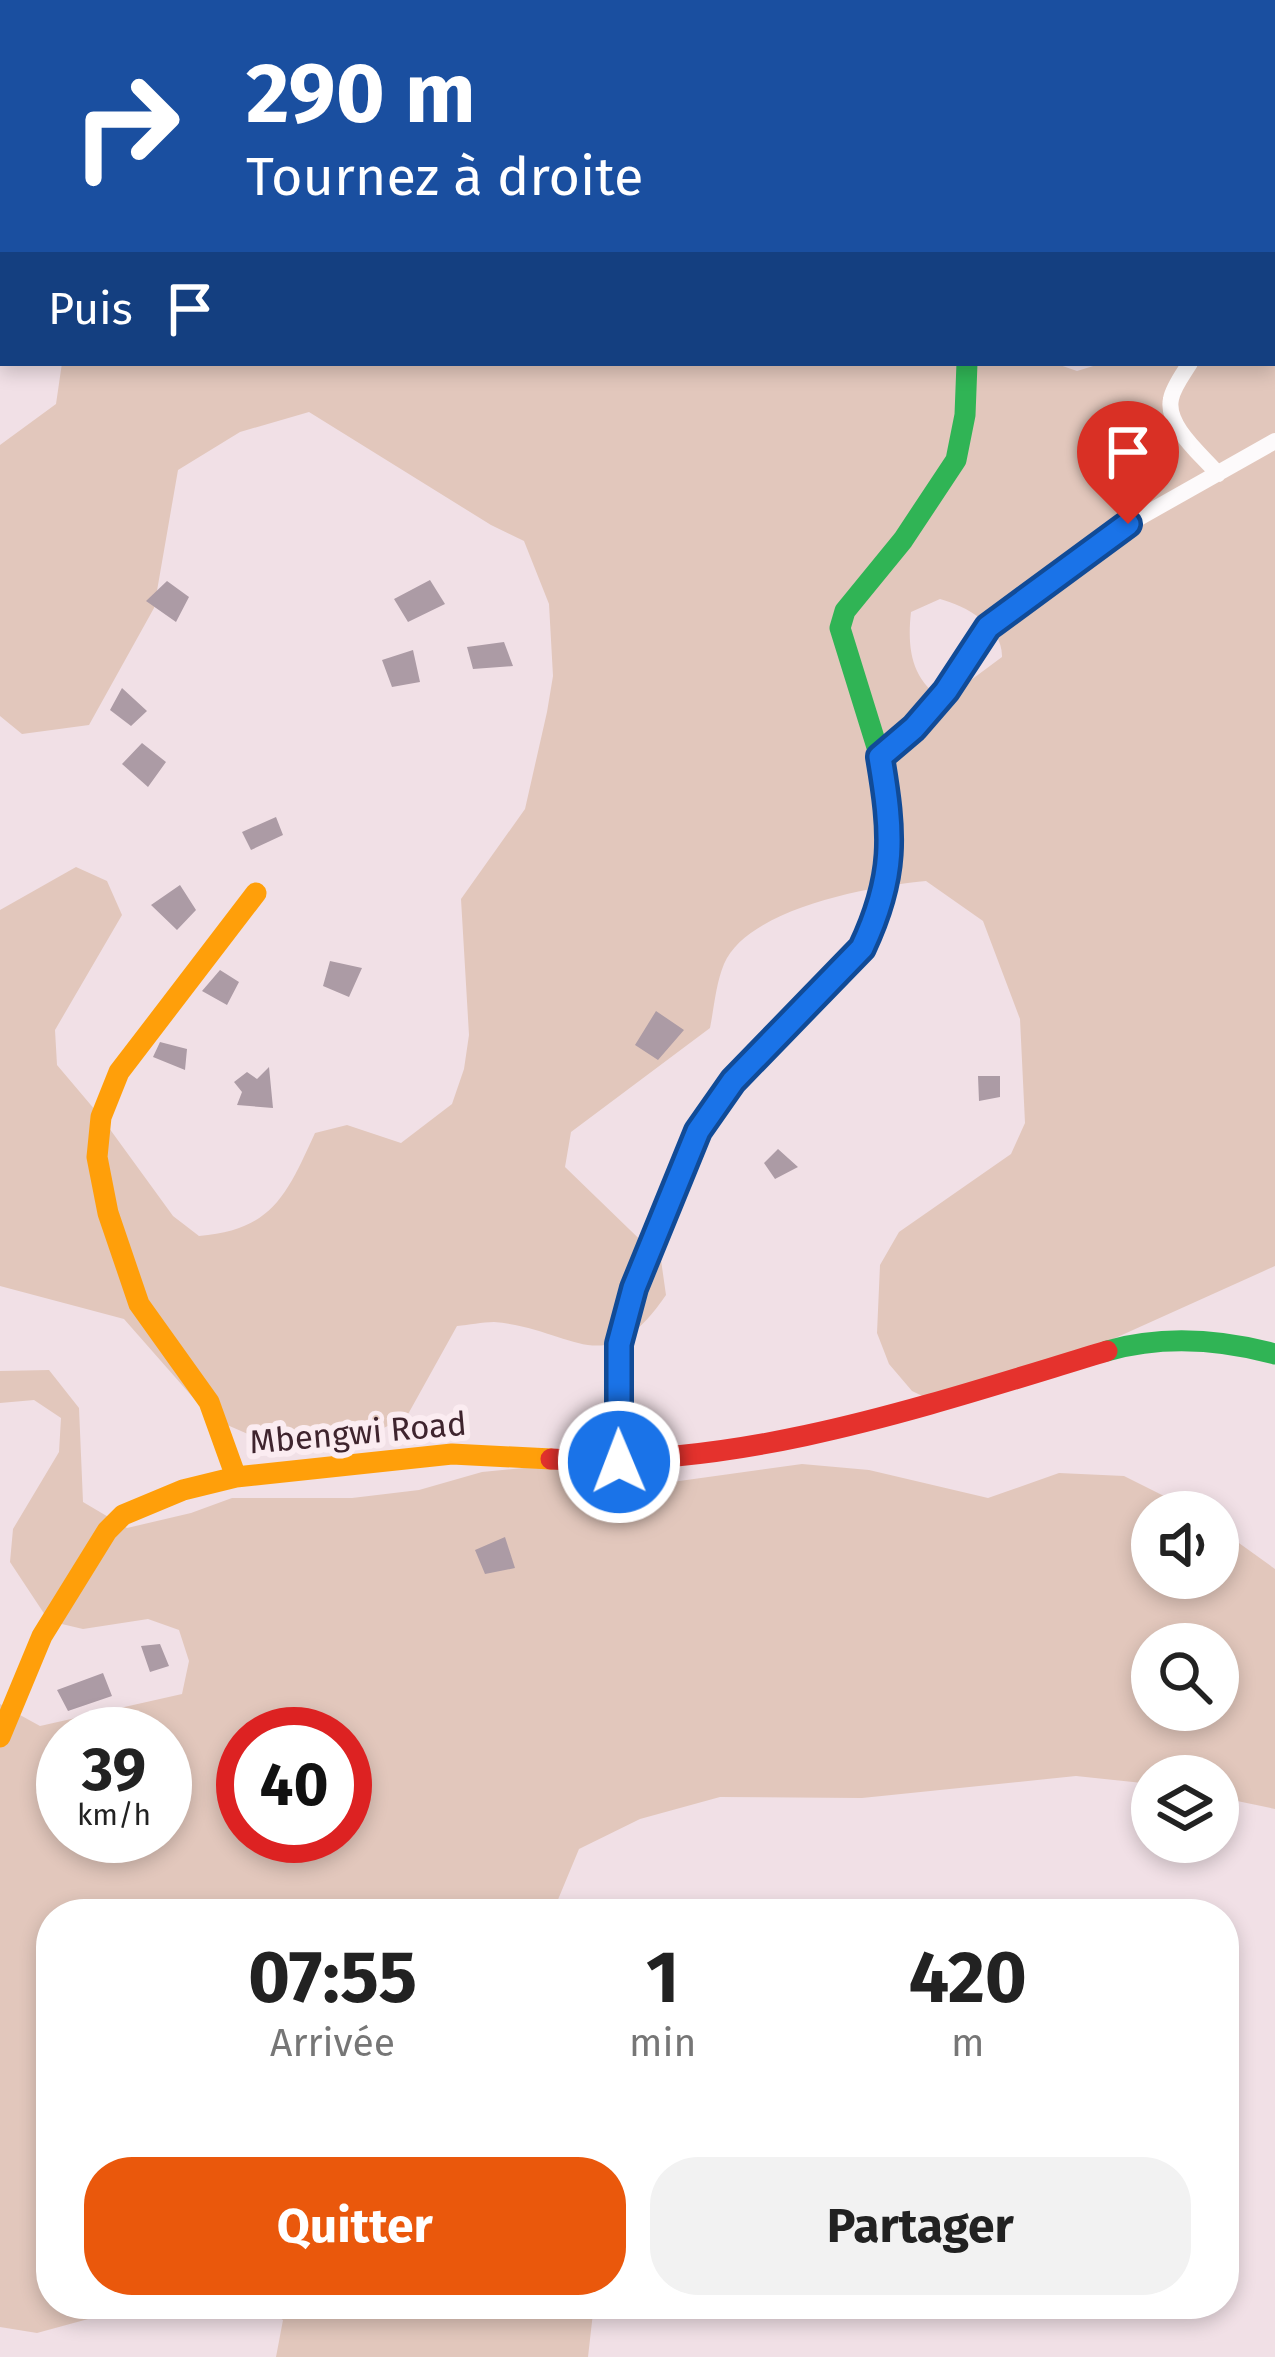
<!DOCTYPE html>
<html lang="fr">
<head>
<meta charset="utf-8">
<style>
	:root { --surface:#fff; --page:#f2f2f2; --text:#222; --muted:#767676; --accent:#ea580c }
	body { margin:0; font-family:"Fira Sans",sans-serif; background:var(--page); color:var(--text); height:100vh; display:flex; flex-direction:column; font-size:45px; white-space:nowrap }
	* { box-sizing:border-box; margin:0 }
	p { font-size:39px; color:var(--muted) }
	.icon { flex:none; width:66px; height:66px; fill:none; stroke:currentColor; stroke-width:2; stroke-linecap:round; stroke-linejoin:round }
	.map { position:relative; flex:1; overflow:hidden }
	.panel { position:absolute; left:36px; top:1899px; width:1203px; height:420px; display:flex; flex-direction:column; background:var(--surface); border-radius:48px; box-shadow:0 6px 18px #0003 }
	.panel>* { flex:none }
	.hud { position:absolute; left:0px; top:0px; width:1275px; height:366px; box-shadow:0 6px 18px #0003; background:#1a4fa0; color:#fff; overflow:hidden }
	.buttons { position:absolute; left:1131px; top:1491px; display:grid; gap:24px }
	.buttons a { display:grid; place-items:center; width:108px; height:108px; border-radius:50%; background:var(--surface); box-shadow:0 6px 18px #0003; font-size:60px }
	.speed { position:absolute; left:36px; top:1707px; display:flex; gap:24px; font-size:60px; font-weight:700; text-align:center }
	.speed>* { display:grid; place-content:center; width:156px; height:156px; border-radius:50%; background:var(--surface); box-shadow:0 6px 18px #0003; line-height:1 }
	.speed small { font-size:30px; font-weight:400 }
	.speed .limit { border:18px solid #d22; background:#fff; color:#111 }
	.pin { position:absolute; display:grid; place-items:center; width:102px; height:102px; color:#fff; margin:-123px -51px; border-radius:50% 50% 50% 0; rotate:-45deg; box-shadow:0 0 12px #0007 }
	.pin .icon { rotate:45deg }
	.me { position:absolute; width:132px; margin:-66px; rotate:359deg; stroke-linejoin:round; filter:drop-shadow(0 0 9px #0008) }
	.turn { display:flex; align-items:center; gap:42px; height:252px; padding:0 48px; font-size:54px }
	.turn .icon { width:156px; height:156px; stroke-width:2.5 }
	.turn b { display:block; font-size:84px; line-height:102px }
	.then { display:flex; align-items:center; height:114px; padding:0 48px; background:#0003; gap:24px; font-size:45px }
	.eta { display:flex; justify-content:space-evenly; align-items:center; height:204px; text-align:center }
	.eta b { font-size:72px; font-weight:700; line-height:84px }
	.button { display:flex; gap:24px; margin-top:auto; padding:24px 48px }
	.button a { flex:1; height:138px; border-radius:48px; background:var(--accent); color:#fff; font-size:48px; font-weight:700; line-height:138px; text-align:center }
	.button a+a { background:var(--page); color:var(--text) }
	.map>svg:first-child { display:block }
</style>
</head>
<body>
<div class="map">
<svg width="1275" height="2357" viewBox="0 0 1275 2357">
	<rect width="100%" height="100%" fill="#f1e0e6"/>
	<path fill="#e2c7bc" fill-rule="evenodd" d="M0,0H781L3,3V295Z
		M1197,0H1275V1266L978,1400L941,1405L912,1391L889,1364L877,1333L880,1265L899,1232L1011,1154L1025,1123L1020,1019L983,921L926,881C872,886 748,908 724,964C716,983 714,1008 710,1028L571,1132L565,1167L661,1260L666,1295C604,1385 576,1329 494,1322C482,1322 469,1325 457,1326L407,1416L341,1450L307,1453L273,1445L211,1418L124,1319L0,1286V910L76,867L107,881L122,915L55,1030L57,1065L101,1117L173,1216L199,1236C273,1230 287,1194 315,1133L347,1125L401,1143L452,1104L464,1069L469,1035L461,899L525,809L547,712L553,676L549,604L524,541L491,525L309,412L240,432L178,470L154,608L89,725L22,734L0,716V445L56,404L62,363H1054L1077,371L1103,363H1272V3ZM940,599C966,606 1003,626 1002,657L944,700C911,680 907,648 911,612Z
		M49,1370L79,1408L83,1502L127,1528L191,1513L232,1498H352L419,1490L482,1472L554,1465L665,1483L802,1464L869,1470L988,1498L1059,1473L1124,1476L1196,1512H1152V1578H1218V1528L1275,1569V1809L1218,1797V1776H1152V1784L1076,1776L862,1798L720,1797L640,1819L579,1849L552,1914H51V2304H143L37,2333L0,2327V1704L40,1726L182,1694L189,1661L179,1630L148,1619L83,1629L49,1621L10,1562L13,1529L59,1452L61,1418L34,1400L0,1403V1371ZM1152,1644H1218V1710H1152ZM63,1734H165V1836H63ZM243,1734H345V1836H243Z
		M257,2304H594L588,2357H276L283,2320Z"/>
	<path fill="#ac9ba5" d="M430,580L445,604L408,622L394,599Z
		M167,581L189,597L176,622L146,601Z
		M504,642L513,666L473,669L467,647Z
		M413,650L420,682L392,687L382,660Z
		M122,688L147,711L131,726L110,710Z
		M142,743L166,762L148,787L122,764Z
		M276,817L283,835L251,850L242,832Z
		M180,885L196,910L177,930L151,905Z
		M330,961L362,968L349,997L323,986Z
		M220,970L239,982L227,1005L202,991Z
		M656,1011L684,1030L658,1060L635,1045Z
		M160,1042L187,1049L185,1070L153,1057Z
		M269,1067L273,1108L237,1105L242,1092L234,1082L247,1072L257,1079Z
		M978,1076H1000V1097L979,1101Z
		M778,1149L798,1167L775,1179L764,1163Z
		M505,1537L515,1568L485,1574L475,1550Z
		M160,1644L169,1666L150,1672L141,1646Z
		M103,1673L112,1696L68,1711L57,1690Z"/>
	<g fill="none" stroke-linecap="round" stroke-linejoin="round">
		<path stroke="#fdfafb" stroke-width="16" d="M157,3L159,0
			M0,236L3,231
			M1190,363C1184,373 1173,387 1171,399C1165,426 1203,456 1218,474
			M880,757L913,728L946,691L988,627L1128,524L1275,441"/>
		<path stroke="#30b455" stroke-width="21" d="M1107,1351C1163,1335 1219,1339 1275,1354
			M619,1463V1344L634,1288L698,1131L733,1081L862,948L887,885L890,831L880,757L840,628L845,611L903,540L956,460L965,415L967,363"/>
		<path stroke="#ff9f0a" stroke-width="21" d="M236,1477L209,1402L139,1304L108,1213L97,1157L101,1117L119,1072L256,893
			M0,1737L42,1636L107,1531L123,1515L183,1490L236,1477L452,1454L551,1459"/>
		<path stroke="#e5322d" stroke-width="21" d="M551,1459C741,1470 928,1405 1107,1351"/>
	</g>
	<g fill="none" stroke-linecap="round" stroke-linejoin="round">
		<g stroke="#114b97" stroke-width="30">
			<path id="route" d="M619,1462V1344L634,1288L698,1131L733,1081L862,948C896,876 893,834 880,757L914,728L946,691L988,627L1128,524"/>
		</g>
		<use href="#route" stroke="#1a73e8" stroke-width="21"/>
	</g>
	<g text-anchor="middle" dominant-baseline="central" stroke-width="12" stroke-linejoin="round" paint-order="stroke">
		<g font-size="33" fill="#3f242e" stroke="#fbecf1">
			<text transform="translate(358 1433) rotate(-5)">Mbengwi Road</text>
		</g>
	</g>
</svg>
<div class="buttons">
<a><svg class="icon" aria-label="sound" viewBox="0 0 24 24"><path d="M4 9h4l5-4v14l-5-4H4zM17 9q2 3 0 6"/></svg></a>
<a><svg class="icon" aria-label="search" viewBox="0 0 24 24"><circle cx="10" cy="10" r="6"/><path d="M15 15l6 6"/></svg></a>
<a><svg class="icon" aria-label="layers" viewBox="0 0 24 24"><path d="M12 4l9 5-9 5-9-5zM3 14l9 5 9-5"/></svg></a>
</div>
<div class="speed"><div>39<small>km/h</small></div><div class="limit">40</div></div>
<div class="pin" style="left:1128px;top:524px;background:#d93025"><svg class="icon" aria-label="arrive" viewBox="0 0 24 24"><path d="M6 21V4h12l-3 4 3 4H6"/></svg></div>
<svg class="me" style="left:619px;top:1462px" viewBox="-20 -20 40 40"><circle r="17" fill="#1a73e8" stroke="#fff" stroke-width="3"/><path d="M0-11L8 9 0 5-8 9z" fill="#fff"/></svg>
<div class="hud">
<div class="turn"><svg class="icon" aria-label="right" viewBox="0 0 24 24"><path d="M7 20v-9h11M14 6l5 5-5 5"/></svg><div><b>290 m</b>Tournez à droite</div></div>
<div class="then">Puis<svg class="icon" aria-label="arrive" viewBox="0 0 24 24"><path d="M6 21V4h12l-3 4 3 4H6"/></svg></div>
</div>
<section class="panel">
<div class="eta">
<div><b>07:55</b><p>Arrivée</p></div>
<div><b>1</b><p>min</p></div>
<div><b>420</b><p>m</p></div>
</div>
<div class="button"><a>Quitter</a><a>Partager</a></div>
</section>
</div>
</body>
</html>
